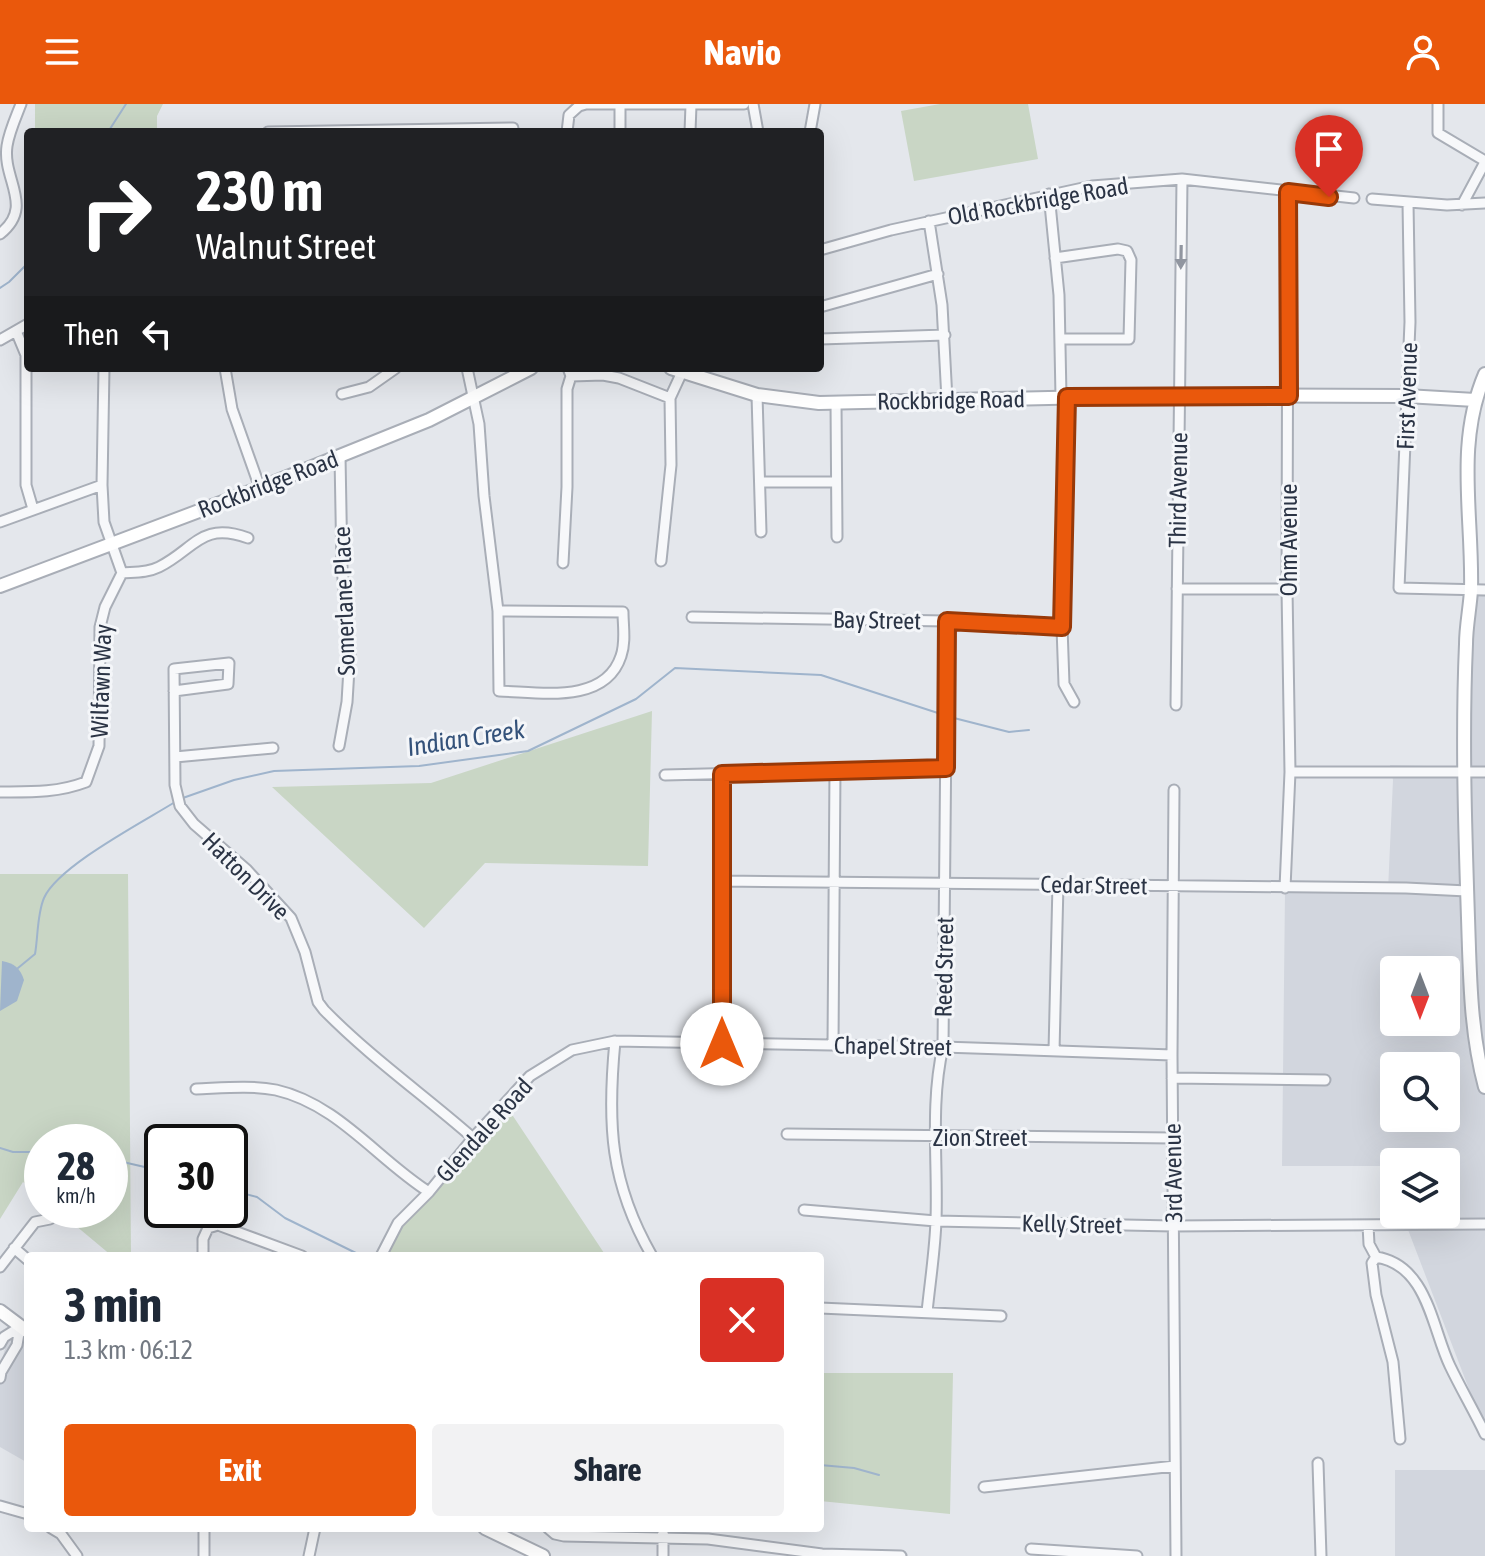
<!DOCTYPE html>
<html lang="en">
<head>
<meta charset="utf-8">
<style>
	:root { --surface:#fff; --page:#f2f2f3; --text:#1f2937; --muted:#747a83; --accent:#ea580c }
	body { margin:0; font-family:"Asap Condensed",sans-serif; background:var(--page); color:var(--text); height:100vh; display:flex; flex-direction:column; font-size:30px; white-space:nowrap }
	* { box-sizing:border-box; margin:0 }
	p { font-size:26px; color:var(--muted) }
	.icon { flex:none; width:44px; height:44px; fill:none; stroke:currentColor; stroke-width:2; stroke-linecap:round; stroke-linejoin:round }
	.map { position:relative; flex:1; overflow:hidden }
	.side { position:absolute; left:24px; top:1148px; width:800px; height:280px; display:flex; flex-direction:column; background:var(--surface); border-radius:8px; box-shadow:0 8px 32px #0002 }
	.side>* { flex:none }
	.guide { position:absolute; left:24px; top:24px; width:800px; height:244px; border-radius:8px; box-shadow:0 8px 32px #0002; background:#202124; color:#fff; overflow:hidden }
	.needle { width:52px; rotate:180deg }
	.tools { position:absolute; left:1380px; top:852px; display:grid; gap:16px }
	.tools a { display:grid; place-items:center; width:80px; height:80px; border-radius:8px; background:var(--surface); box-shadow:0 8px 32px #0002; font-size:40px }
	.speed { position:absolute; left:24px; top:1020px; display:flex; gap:16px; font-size:40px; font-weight:700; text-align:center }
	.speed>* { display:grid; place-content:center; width:104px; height:104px; border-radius:50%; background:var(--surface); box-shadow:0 8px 32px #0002; line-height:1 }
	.speed small { font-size:20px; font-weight:400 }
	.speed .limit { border:4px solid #111; border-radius:12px; background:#fff; color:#111 }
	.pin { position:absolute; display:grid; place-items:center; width:68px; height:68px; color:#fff; margin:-82px -34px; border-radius:50% 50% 50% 0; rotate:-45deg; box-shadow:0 0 8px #0007 }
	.pin .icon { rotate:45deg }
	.me { position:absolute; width:88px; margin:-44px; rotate:0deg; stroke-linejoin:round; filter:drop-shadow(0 0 6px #0008) }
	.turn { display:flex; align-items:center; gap:28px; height:168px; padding:0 40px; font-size:36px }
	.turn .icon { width:104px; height:104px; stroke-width:2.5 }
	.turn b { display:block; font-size:56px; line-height:68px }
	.then { display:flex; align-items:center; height:76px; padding:0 40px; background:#0003; gap:16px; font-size:30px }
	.round { display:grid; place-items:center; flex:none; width:84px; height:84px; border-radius:8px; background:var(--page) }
	.head { display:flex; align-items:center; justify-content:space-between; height:136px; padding:0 40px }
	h1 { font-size:48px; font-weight:700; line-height:60px }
	.action { display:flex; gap:16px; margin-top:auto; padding:16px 40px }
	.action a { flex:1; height:92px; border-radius:8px; background:var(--accent); color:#fff; font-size:32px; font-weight:700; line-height:92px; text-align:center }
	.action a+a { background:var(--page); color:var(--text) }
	header { display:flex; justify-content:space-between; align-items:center; height:104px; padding:0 40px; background:var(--accent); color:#fff; font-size:36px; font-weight:700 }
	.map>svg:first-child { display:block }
</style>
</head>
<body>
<header><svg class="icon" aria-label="menu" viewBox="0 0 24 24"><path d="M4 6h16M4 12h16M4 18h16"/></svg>Navio<svg class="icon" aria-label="person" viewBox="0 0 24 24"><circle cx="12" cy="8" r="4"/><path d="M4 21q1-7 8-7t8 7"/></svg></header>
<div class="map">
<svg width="1485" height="1452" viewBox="0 0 1485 1452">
	<rect width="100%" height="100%" fill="#e4e7ec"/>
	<path fill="#d2d6de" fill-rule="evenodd" d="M1485,491V1327L1402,1110H1446V1058H1394V1089L1383,1062H1282L1285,787L1388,786L1393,676L1390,661L1463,663L1466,493ZM1394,866H1446V918H1394ZM1394,962H1446V1014H1394Z
		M12,1219L28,1231V1359L0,1343V1263Z
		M1395,1366H1485V1452H1395Z"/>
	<path fill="#c9d6c5" d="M35,0H163L157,12V28H35Z
		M940,0H1028L1038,55L914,77L901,7Z
		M652,607L648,762L485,759L424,824L272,683L431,679Z
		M0,770H128L131,1152H112L57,1106H110V1038H42V1093L23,1078L0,1115Z
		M505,1000L606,1152H381L403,1114Z
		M820,1269H953L950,1410L820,1397Z"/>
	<path fill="#9fb4cc" d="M2,857C14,859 20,864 24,876L17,897L0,907Z"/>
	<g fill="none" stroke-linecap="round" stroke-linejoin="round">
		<path stroke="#9fb4cc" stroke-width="2" d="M108,28L126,0
			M0,184L9,178L28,159
			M950,613L1009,628L1029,626
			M180,695L234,676L274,667L419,662L528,647L636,595L675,564L821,571L944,611
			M18,864L35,850C38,834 37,810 44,794C58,762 143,718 175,698
			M0,1044L13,1048H42
			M110,1055L162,1067
			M230,1086L257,1093L285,1114L362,1152
			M820,1361L854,1364L879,1371"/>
		<g stroke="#a9aeb7" stroke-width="13">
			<path id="street" d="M753,0L758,28
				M1438,0V29L1485,57
				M620,1V28
				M268,28L513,24
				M567,28L569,11L579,2L586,0H744
				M690,28L691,1
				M810,28L815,0
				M1049,90L1059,191L1061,293
				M1372,95L1447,101L1485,99
				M1408,99L1410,218L1399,484L1485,486
				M1462,101L1485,58
				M929,117L942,201L947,296
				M0,130C35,102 2,76 7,42C9,28 16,13 21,0
				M820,146L891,126L1092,82L1182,75L1354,94
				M1055,154L1118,145L1127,147L1131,156L1129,235H1060
				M820,203L938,170
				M16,227L26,251V381L33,405
				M820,235L945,231
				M0,236L28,220
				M225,264L232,305L260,384
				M467,264L479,320L484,392L498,507
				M571,272L603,271L619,274L670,294
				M342,290L369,283L396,264
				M757,291L761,428
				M1067,293L1062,523L1064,580L1074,598
				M836,298L837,433
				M760,378H836
				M0,418L102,381
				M661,457L671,361L670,294L682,268
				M563,459L567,383V285L571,272L568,264
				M122,469C134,468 147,469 159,463C195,445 201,417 248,434
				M1177,485H1287
				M498,507L623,508C623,522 626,538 621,552C605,601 539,588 499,587Z
				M692,513L947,517L1062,523
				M174,587L228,580L229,559L174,565L175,681L180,702L194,720L247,766L291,814L305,848L318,898L324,906C370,953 424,991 473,1034
				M1176,601L1182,75
				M339,642L347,598L350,548L342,464L340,352
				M175,653L273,644
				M1290,668H1485
				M722,670V940
				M665,671L946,664
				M1174,686L1172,951L1176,1452
				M0,688C31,688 57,689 86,678L99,642L100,523L105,503L122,469L104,418L102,381L104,264
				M721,777L1406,784L1467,787
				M1285,784L1290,668L1287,485L1288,88
				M615,937C607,1020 610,1079 652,1152
				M833,941L835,665
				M1054,947L1058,780
				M1172,974L1325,976
				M196,985C222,984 251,981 276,986C338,1000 378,1056 429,1088
				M787,1030L1173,1034
				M804,1106L936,1117L1173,1122L1485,1120
				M1368,1121L1369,1140L1376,1153C1428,1161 1432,1225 1450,1262C1461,1285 1474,1307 1485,1330
				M14,1144L28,1156
				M203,1152V1135L208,1124L218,1121L302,1152
				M381,1152L398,1119L429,1088L473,1034L530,972L572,946L615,937L943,943L1172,951
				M1376,1153L1372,1159L1376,1191L1393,1258L1400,1335
				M0,1163L35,1118L50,1115
				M820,1204L1001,1212
				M927,1208C930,1178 935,1147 936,1116C938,1059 930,999 943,943L947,517
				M0,1240L4,1233L20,1223
				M0,1274L1,1268L17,1241L20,1223
				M1318,1359L1321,1452
				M984,1383L1175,1362
				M0,1402L28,1410
				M51,1424L61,1430L77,1452
				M548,1424L555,1430L564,1432L708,1435L822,1450L901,1452
				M1031,1445L1137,1452
				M204,1452V1424
				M309,1452L315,1424
				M663,1452V1424"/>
		</g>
		<g stroke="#a9aeb7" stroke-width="16">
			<path id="secondary" d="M671,264L757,291L819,299L1180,291L1406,292L1475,296
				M1485,270C1455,340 1473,412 1471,486C1470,504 1466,522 1466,540C1462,631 1465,723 1468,814C1470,871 1470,927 1485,983
				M0,482L260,384L429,316L531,264
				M0,1207L28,1228
				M485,1424L543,1452"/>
		</g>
		<use href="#street" stroke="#f7f8fa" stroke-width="9"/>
		<use href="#secondary" stroke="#fff" stroke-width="12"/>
	</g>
	<defs><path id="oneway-solid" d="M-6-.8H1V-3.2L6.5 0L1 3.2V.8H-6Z" transform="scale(2)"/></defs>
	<use fill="#9196a0" href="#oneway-solid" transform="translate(1181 153) rotate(91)"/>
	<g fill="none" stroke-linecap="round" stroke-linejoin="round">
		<g stroke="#983908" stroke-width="20">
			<path id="route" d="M722,940V670L946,664L947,517L1062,523L1067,293L1289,292L1288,88L1329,93"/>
		</g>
		<use href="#route" stroke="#ea580c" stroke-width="14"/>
	</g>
	<g text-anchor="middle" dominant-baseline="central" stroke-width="6" stroke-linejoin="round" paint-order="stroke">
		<g font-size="24" fill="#2b3445" stroke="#f4f6f9">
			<text transform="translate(1038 97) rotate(-10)">Old Rockbridge Road</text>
			<text transform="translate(1407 292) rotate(-88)">First Avenue</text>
			<text transform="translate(951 296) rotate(-1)">Rockbridge Road</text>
			<text transform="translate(268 380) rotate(-21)">Rockbridge Road</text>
			<text transform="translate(1178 386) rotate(-89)">Third Avenue</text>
			<text transform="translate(1288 436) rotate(-90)">Ohm Avenue</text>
			<text transform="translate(344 497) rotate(-92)">Somerlane Place</text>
			<text transform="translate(877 516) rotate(1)">Bay Street</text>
			<text transform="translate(101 577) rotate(-88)">Wilfawn Way</text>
			<text transform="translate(246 772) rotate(45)">Hatton Drive</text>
			<text transform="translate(1094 781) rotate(1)">Cedar Street</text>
			<text transform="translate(944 863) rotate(-89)">Reed Street</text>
			<text transform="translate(893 942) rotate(1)">Chapel Street</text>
			<text transform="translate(484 1026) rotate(-48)">Glendale Road</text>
			<text x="980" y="1033">Zion Street</text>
			<text transform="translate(1173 1069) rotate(-91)">3rd Avenue</text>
			<text transform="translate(1072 1120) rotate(1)">Kelly Street</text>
		</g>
		<g font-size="26" font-style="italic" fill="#34527a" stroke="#f4f6f9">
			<text transform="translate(466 634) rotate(-9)">Indian Creek</text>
		</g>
	</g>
</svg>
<div class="tools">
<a><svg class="needle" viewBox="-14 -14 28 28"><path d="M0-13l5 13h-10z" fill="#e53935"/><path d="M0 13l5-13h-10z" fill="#747a83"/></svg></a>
<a><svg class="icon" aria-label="search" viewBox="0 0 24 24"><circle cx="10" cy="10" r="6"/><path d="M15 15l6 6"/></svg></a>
<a><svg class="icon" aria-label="layers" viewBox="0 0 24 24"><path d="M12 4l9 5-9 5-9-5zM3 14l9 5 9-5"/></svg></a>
</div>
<div class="speed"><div>28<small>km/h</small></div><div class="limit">30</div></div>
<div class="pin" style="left:1329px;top:93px;background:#d93025"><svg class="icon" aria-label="arrive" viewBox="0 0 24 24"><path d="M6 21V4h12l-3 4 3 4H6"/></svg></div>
<svg class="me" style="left:722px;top:940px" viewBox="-20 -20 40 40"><circle r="19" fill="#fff"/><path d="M0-13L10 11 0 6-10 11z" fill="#ea580c"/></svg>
<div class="guide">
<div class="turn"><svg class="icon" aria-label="right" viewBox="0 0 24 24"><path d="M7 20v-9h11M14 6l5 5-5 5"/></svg><div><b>230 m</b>Walnut Street</div></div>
<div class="then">Then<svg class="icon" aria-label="left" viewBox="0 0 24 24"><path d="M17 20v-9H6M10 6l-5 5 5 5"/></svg></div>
</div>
<section class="side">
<div class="head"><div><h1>3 min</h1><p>1.3 km · 06:12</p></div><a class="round" style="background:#d93025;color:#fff"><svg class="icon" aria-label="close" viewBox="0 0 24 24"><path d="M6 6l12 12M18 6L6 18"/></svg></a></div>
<div class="action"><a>Exit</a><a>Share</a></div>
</section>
</div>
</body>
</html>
